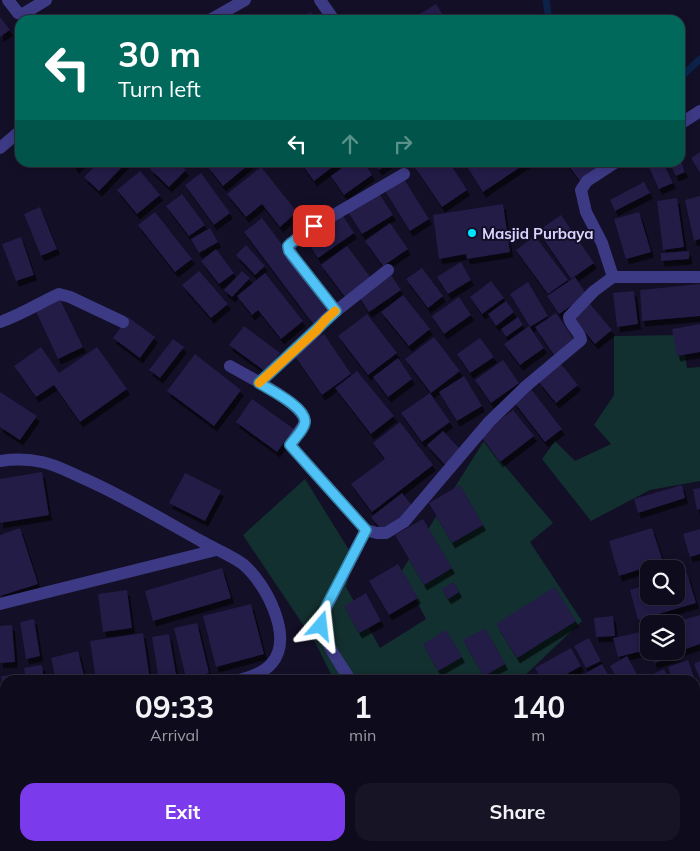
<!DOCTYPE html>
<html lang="en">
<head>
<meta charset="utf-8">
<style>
	:root { --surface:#0e0b1c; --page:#171425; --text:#f1f3f6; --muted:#9b9ba3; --line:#2e2b3b; --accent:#7c3aed }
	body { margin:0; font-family:Mulish,sans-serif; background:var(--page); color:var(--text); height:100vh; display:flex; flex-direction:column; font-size:19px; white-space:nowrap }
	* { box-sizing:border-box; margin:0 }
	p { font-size:16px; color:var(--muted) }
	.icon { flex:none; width:28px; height:28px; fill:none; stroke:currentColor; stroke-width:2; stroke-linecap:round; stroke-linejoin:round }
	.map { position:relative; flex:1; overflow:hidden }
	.sheet { position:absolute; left:0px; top:675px; width:700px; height:176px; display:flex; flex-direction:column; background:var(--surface); border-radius:15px 15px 0 0; box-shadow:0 2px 8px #0003,0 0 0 1px var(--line) }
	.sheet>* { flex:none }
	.guide { position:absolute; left:15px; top:15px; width:670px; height:152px; border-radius:15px; box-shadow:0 2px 8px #0003,0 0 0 1px var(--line); background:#00695c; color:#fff; overflow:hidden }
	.fabs { position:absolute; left:640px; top:560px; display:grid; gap:10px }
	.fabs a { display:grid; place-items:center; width:45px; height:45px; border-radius:10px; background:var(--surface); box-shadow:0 2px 8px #0003,0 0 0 1px var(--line); font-size:25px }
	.pin { position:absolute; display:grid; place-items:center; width:42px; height:42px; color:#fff; margin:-21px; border-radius:10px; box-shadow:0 2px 8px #0006 }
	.me { position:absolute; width:55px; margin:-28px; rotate:17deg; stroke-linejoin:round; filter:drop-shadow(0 0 4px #0008) }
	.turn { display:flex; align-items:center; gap:18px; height:105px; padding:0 20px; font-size:22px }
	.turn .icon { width:65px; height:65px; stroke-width:2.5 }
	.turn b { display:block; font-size:35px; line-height:42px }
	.lanes { display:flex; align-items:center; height:48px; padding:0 20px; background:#0003; justify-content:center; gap:25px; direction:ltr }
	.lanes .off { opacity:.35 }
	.eta { display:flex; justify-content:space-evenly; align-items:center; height:85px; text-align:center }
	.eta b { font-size:30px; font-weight:700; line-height:35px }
	.primary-button { display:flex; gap:10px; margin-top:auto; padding:10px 20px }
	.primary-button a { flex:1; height:58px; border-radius:15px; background:var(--accent); color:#fff; font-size:20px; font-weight:700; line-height:58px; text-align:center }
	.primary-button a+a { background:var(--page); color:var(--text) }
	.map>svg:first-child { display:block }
</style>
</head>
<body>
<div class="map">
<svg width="700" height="851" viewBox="0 0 700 851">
	<defs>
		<filter id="shadow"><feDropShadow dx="3" dy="5.5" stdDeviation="0" flood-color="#0009"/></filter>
	</defs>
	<rect width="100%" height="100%" fill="#130f26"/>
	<path fill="#12302f" d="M682,335L687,368L700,367V481L650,490L591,521L542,459L555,441L575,461L611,444L594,425L614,395V336Z
		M484,441L553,523L530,542L582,621L520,680H326L332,676L316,644L243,535L305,479L354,558L346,587L380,648L426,619L401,572Z
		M348,846H430L423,851H352Z"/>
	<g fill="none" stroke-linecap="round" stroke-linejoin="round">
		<path stroke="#0c2248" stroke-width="7" d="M546,0L549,20
			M680,78L700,59"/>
	</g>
	<path fill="#241b47" filter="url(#shadow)" d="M436,4L446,20H410Z
		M311,12L315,20H296Z
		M0,17L10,30L0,37Z
		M700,152V173L691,158Z
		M72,162H83L76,168Z
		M99,162H127L99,191L84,177Z
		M156,162H178L186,170L169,187L150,169Z
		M213,162H252L223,186L208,167Z
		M300,162H339L314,181Z
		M350,162H364L372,175L344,195L331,176Z
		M374,162H391L379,170Z
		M419,162H449L467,190L442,207L414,166Z
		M464,162H528L483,192Z
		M566,162H603L580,181Z
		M653,162H663L673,183L659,189L648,165Z
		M669,162H681L685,172L676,176Z
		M261,167L297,212L280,227L262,204L246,217L227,194Z
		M140,171L160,195L137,214L117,190Z
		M201,173L230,213L214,225L185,185Z
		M404,179L429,219L410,231L385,191Z
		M644,182L650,193L615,211L610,200Z
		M378,192L393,215L362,234L348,212Z
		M182,194L205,225L189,236L166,206Z
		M700,196V239L694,241L685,200Z
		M677,198L684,247L663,250L657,201Z
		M503,204L510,252L467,259L466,254L439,259L433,215Z
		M40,207L57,249L41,256L24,214Z
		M155,212L192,259L175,272L138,225Z
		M639,212L651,252L626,259L614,219Z
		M341,213L354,233L318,258L304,237Z
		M561,215L594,263L571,279L538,231Z
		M262,218L332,311L314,325L244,232Z
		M390,223L408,249L383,266L365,241Z
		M210,228L218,242L199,253L191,239Z
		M535,236L568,280L548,294L516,250Z
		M21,237L34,275L16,281L2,244Z
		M246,245L265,266L255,275L236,255Z
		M347,246L371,278L345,297L321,265Z
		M216,249L234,273L219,284L201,261Z
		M689,251V259L661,261V253Z
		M461,262L471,280L448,294L437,277Z
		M422,268L443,296L428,308L406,279Z
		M199,271L228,304L211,318L182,285Z
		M242,271L250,278L232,297L224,290Z
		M389,272L401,290L369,312L357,294Z
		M265,273L303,321L281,339L258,310L252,315L237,296Z
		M575,277L587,295L559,314L547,296Z
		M491,281L504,298L482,314L470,297Z
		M528,282L548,316L530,327L510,294Z
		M700,284V316L642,321L640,290Z
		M634,291L638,324L617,327L613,293Z
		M403,295L430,329L409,346L381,312Z
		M59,297L83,347L58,359L35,309Z
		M459,297L471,315L444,334L432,316Z
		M506,301L514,312L496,326L488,314Z
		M590,304L612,330L595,344L573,318Z
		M556,313L575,341L554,355L535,327Z
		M367,314L397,353L368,375L338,336Z
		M128,317L155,337L140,358L113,338Z
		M518,317L523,325L506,337L501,329Z
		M700,324V352L677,356L672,329Z
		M244,326L280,353L266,372L229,345Z
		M529,326L544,348L520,365L504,344Z
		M324,334L351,374L322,395L294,355Z
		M434,337L460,371L431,393L405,359Z
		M480,338L494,357L470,373L457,354Z
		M173,339L184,347L160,378L149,370Z
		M41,347L59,373L97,347L127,389L80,422L54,385L36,397L14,366Z
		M195,354L241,390L214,426L167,391Z
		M398,358L412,379L388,397L373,377Z
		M503,360L519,383L491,403L475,380Z
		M561,364L578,385L556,403L539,382Z
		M357,371L394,416L371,434L335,388Z
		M464,376L482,406L457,421L439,392Z
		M531,389L562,429L545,442L514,402Z
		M0,392L37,416L20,440L0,427Z
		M430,393L450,422L422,442L401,413Z
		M252,399L294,429L277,452L236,422Z
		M513,410L534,436L500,462L480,435Z
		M400,422L433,465L372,512L351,484L385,459L373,443Z
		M443,431L461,450L445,465L427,445Z
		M42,472L49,515L0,523V479Z
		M185,473L221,491L205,521L169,503Z
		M460,485L483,525L452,543L429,503Z
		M682,485L685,498L638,513L634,499Z
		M700,488V509L697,510L693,489Z
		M402,493L414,508L383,532L371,517Z
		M423,519L452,568L424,585L395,535Z
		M20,528L38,584L0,596V535Z
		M652,528L663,562L619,576L609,541Z
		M700,529V554L690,557L683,534Z
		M398,564L418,598L389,615L369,581Z
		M222,568L231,598L153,621L145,591Z
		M687,573L696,603L638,620L630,590L649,584V596H676V576Z
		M454,582L459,592L448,599L442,589Z
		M555,587L576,621L517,658L496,624Z
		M127,590L132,628L103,632L98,594Z
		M366,593L381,621L359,633L344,606Z
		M251,604L264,654L216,667L203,616Z
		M700,615V644L677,652L676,624L672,623Z
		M613,616L615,636L596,637L594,618Z
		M34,619L40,656L26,659L20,622Z
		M197,623L209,673L186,678L174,628Z
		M12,625L15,662L0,663V626Z
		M485,628L505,664L484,676L463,640Z
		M446,630L462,657L438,671L423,644Z
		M649,630V644H648L644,631Z
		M641,632L646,650L618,657L613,638Z
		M143,633L150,680H96L90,641Z
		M169,634L177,680H159L152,637Z
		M589,638L601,661L586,668L574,646Z
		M571,648L581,666L556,680H542L535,668Z
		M78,651L85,680H56L51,658Z
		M651,651H676L678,656L654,663Z
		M627,656L639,678L636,680H618L610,666Z
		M688,660L699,689L695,690V680H673L668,667Z
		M700,661V679L694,664Z
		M602,664L611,680H573Z
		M42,665L44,680H26L24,668Z
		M664,669L669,680H646L645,678Z
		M14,675L15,680H5V715H4L1,676Z
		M700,697V715L695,717V699Z
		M700,728V762L695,750V730Z
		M697,758L700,764V795L695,798V760Z
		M700,814V846L691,850L689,846H695V816Z
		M0,827H1L7,851H0Z
		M72,846H90L85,851H76Z
		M98,846H110L115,851H93Z
		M262,846H298L301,851H261L259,848Z
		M304,846H332L335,851H307Z
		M556,846H588L579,851H558Z
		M642,846H682L685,851H644Z"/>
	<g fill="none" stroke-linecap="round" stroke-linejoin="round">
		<path stroke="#3d3a85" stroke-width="12" d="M8,0L18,13L23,14L46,0
			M320,0L334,20
			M210,20L245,0
			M680,124L700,111
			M0,148L20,131
			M613,277L602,243L586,212L581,190L587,181L616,162
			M336,311L293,257L288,247L303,233L404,174
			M0,322C21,315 39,303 59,294L70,297L123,322
			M230,366C248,377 300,401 305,421L303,426L290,445L366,530L322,616C320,639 339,661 350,680
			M259,383L316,331L326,319L388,270
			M0,461C14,459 28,459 42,462C57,465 73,474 87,480C127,498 163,520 201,541C213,548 235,557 244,565C266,584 294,637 272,663C264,673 251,677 239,680
			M366,530L377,533H386L404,522L489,422L525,387L581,340C580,331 570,326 569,317L594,291L613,277H700
			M0,604L216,550
			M0,745L5,743
			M695,809L700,807
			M183,846L187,851
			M451,846L454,851
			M489,851H498
			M601,851L613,846"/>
	</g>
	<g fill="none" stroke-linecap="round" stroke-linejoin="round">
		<g stroke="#337fa1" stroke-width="12">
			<path id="route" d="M314,226L291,243L288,246L289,251L336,311L259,383C270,390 304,406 305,421C305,429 294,439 290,445L366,530L328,603L322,616L321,626"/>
		</g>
		<use href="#route" stroke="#4fc3f7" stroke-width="9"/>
		<path stroke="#f59e0b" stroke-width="9" d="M259,383L316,331L326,319L335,311"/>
	</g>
	<circle fill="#00e5ff" stroke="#130f26" stroke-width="2" cx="472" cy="233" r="5"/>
	<g text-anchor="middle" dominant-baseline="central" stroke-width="4" stroke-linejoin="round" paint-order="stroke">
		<g font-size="15" font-weight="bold" fill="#d9d4ff" stroke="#130f26" text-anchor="start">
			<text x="482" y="233">Masjid Purbaya</text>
		</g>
	</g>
</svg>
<div class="fabs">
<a><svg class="icon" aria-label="search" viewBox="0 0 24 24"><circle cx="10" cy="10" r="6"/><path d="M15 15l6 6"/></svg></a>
<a><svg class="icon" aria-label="layers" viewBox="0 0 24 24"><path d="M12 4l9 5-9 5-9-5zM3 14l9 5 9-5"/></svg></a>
</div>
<div class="pin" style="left:314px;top:226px;background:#d93025"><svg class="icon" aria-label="arrive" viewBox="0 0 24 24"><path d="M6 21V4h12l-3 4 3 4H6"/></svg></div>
<svg class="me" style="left:321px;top:626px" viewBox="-20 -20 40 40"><path d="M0-17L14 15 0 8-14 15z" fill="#4fc3f7" stroke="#fff" stroke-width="4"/></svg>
<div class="guide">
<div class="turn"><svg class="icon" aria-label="left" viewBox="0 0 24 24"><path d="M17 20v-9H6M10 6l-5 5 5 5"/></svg><div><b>30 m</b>Turn left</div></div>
<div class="lanes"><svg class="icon" aria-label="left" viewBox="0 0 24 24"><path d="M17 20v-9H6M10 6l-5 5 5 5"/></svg><svg class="icon off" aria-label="ahead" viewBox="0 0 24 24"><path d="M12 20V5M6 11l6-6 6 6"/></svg><svg class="icon off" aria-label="right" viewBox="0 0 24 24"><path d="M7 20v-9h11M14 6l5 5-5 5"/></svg></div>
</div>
<section class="sheet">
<div class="eta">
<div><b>09:33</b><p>Arrival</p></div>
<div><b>1</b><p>min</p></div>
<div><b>140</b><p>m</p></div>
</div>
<div class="primary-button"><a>Exit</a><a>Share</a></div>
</section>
</div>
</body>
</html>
